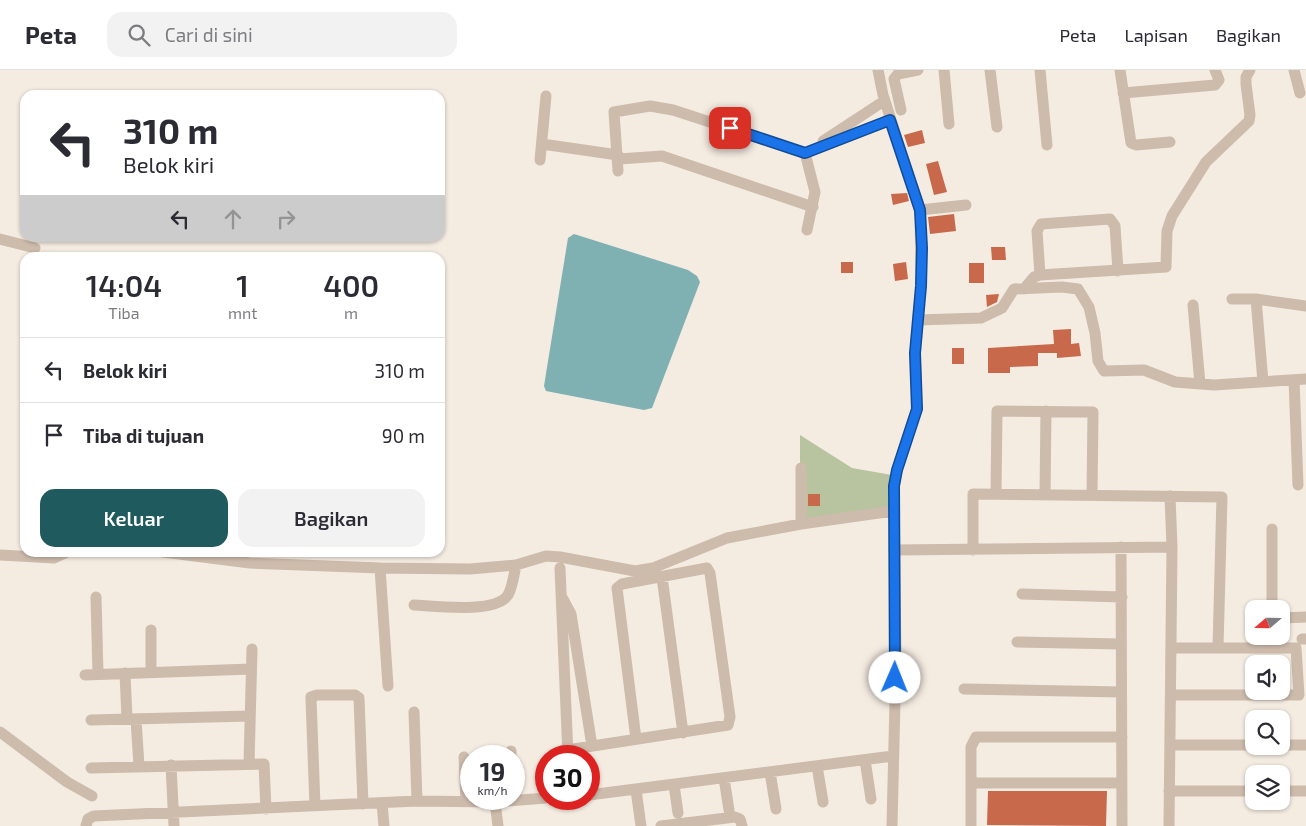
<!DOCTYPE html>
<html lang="id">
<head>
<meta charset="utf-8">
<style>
	:root { --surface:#fff; --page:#f2f2f3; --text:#2b2b33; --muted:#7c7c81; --line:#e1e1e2; --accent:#1f5a5e }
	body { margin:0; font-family:"Exo 2",sans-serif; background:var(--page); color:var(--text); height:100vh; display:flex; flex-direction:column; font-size:19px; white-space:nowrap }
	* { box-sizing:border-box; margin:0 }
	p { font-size:16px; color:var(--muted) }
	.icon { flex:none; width:28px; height:28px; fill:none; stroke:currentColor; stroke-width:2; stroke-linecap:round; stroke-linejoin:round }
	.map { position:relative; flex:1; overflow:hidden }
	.details { position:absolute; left:20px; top:182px; width:425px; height:305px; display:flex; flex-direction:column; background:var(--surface); border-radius:15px; box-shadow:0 1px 4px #0004 }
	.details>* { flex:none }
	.guide { position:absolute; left:20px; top:20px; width:425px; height:152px; border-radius:15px; box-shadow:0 1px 4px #0004; background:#fff; color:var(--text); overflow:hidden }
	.needle { width:32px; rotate:250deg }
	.buttons { position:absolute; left:1245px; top:530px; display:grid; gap:10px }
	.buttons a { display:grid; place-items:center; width:45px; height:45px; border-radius:10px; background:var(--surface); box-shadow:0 1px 4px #0004; font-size:25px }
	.speed { position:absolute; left:460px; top:675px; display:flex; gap:10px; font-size:25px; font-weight:700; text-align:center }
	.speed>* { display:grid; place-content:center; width:65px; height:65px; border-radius:50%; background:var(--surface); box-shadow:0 1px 4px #0004; line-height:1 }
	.speed small { font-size:12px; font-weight:400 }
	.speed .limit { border:8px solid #d22; background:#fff; color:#111 }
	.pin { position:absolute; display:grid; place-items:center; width:42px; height:42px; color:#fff; margin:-21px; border-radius:10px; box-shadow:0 2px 8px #0006 }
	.me { position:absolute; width:55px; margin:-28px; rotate:1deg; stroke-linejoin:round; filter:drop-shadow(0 0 4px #0008) }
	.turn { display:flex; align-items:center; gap:18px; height:105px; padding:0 20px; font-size:22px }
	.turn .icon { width:65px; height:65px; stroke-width:2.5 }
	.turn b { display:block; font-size:35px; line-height:42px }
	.lanes { display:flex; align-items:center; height:48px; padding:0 20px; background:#0003; justify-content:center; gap:25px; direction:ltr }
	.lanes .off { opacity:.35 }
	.eta { display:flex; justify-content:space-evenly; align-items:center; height:85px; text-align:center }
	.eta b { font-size:30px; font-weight:600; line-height:35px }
	.action { display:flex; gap:10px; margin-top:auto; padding:10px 20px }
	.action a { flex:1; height:58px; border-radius:15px; background:var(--accent); color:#fff; font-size:20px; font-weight:600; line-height:58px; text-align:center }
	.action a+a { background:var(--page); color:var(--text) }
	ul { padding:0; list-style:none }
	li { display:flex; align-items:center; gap:15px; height:65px; padding:0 20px; border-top:1px solid var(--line) }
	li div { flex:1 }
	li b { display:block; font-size:19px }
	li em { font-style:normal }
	header { display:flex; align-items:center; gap:30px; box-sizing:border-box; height:70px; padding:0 25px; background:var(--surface); border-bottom:1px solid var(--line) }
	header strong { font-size:24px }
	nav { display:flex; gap:28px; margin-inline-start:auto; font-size:18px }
	.search { width:350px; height:45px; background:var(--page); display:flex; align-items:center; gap:12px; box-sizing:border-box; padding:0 18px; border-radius:15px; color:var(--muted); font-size:19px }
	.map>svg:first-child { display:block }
</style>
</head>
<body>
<header>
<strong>Peta</strong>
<div class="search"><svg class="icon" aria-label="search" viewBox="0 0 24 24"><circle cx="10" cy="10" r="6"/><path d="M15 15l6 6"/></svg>Cari di sini</div>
<nav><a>Peta</a><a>Lapisan</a><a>Bagikan</a></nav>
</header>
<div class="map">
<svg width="1306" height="756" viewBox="0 0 1306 756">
	<rect width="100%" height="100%" fill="#f4ebe1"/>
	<path fill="#b8c4a0" d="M800,365L852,398L892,405L891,444L800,457Z"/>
	<path fill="#7fb0b2" d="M574,164L688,200L697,206L700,212L652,338L644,340L546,321L544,316L568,168Z"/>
	<path fill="#c8694b" d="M922,60L925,73L908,77L904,65Z
		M938,91L947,122L934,125L926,94Z
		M907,123L909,131L893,135L891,124Z
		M954,144L956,161L930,164L928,147Z
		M991,177H1005L1006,190H992Z
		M841,192H853V203H841Z
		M906,192L908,209L895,211L893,194Z
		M969,193H984V213H969Z
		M999,224L997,232L987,237L986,225Z
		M1071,259V274L1079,273L1081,286L1057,288V283H1038V296L1010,297V303H988V278L1054,274L1053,260Z
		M952,278H964V294H952Z
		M808,424H820V436H808Z
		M988,721H1107L1106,756L987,755Z"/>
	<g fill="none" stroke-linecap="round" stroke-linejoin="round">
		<path stroke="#cdbbac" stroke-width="11" d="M878,0L883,25L920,140L921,216L915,283L917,339L897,400L894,416L896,589L892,756
			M944,0L949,54
			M990,0L997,57
			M1040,0L1047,75
			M1120,0L1131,73L1136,75L1170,72
			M1294,0L1300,23
			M1123,23L1215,15L1219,10L1215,0
			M901,40L894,9L898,4L918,0
			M823,71L884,31
			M542,74L618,85
			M805,83L815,122L807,160
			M619,89L662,86L813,137
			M540,90L546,26
			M618,101L614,42L650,36L673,40L805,83L890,50
			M920,140L966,135
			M0,169L35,178
			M1040,205L1037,161L1041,154L1110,149L1115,156L1118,201
			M1024,219L1034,207L1040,205L1166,197L1167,161L1172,146L1206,92L1249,51L1250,45L1246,14V7L1250,0
			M1232,229H1256L1306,236
			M1256,229L1263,312
			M1193,235L1200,314
			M918,250L981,248L1002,238L1014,219L1062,217L1078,219L1089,237L1095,263L1098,291L1104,301L1144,300L1175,312L1214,315L1306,309
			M1294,310L1298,415
			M801,398V454
			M996,424L997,341L1093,342L1092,425
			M1045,425L1046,341
			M1170,426L1172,477
			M1121,477L1122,756
			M894,480L1172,477L1169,756
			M973,480V424L1222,427L1218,577
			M163,482L250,493L380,498L470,499L516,495L546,486L560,487L635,501L653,498L727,468L801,454L893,441
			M0,485L54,488L67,482
			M380,498L388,616
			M560,498L568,686
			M662,507L683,663
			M1022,524L1122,527
			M96,527L98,604
			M563,529L571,544L592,676
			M414,535C435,536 495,544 508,525C513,516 514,504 516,495
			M1272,539V459
			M1281,548L1306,547
			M151,560V602
			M1302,569H1306
			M1017,572L1121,574
			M125,603L127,649
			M85,605L251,599
			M964,619L1121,622
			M1171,625H1299L1296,578H1172
			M414,642L417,731
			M136,649L139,696
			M91,650L250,646
			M0,662L67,712L92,726
			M1170,675H1254
			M1281,675H1305
			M567,680L728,655L730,647L710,503L707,498L622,514L617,518L636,669
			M511,681V686
			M464,687L466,731
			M865,690L871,729
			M249,694L252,579
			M171,695L174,756
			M817,696L823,732
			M91,698L264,694L266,739
			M770,702L776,739
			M724,708L729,740
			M971,713H1122
			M674,715L678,743
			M636,720L641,756
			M1169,721H1254
			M1281,721H1306
			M589,725L893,686
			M495,732L498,756
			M382,733L384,756
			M315,736L311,629V627L317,625H355L359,628L363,734
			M86,756L88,749L94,746L417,731L495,732L546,728
			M661,756L735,747L740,749L742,756
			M971,756V677L976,667H1122"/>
	</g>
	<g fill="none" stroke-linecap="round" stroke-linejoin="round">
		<g stroke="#114b97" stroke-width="12">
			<path id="route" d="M730,58L805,83L890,50L920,140L922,178L921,216L915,283L917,339L897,400L894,416L895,608"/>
		</g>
		<use href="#route" stroke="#1a73e8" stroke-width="9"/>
	</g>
</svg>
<div class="buttons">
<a><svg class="needle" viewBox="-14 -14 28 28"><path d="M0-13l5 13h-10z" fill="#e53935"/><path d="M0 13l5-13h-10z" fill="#7c7c81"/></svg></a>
<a><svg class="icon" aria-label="sound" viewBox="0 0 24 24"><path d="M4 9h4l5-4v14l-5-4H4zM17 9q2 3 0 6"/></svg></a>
<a><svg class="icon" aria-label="search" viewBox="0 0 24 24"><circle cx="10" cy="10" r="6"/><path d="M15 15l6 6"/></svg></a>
<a><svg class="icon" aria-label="layers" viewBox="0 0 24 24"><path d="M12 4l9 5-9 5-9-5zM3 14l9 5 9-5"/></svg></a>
</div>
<div class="speed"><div>19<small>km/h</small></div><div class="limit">30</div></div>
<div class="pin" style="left:730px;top:58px;background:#d93025"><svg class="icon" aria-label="arrive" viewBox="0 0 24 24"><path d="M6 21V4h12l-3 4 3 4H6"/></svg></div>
<svg class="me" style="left:895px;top:608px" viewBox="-20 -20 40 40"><circle r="19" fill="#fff"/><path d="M0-13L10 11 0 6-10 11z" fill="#1a73e8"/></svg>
<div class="guide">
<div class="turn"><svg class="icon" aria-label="left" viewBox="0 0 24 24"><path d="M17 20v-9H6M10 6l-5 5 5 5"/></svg><div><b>310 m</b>Belok kiri</div></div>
<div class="lanes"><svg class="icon" aria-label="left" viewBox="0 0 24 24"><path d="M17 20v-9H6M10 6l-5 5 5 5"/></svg><svg class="icon off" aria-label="ahead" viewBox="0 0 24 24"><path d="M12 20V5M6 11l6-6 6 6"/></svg><svg class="icon off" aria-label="right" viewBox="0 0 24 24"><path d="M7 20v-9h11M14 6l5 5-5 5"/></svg></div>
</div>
<section class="details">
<div class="eta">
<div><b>14:04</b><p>Tiba</p></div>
<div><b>1</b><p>mnt</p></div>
<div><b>400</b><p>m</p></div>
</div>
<ul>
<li><svg class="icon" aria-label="left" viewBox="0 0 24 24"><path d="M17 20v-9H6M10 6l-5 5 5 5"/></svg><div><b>Belok kiri</b></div><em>310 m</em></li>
<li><svg class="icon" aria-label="arrive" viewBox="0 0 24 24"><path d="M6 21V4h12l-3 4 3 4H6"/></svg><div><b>Tiba di tujuan</b></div><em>90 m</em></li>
</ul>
<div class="action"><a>Keluar</a><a>Bagikan</a></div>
</section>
</div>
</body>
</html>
